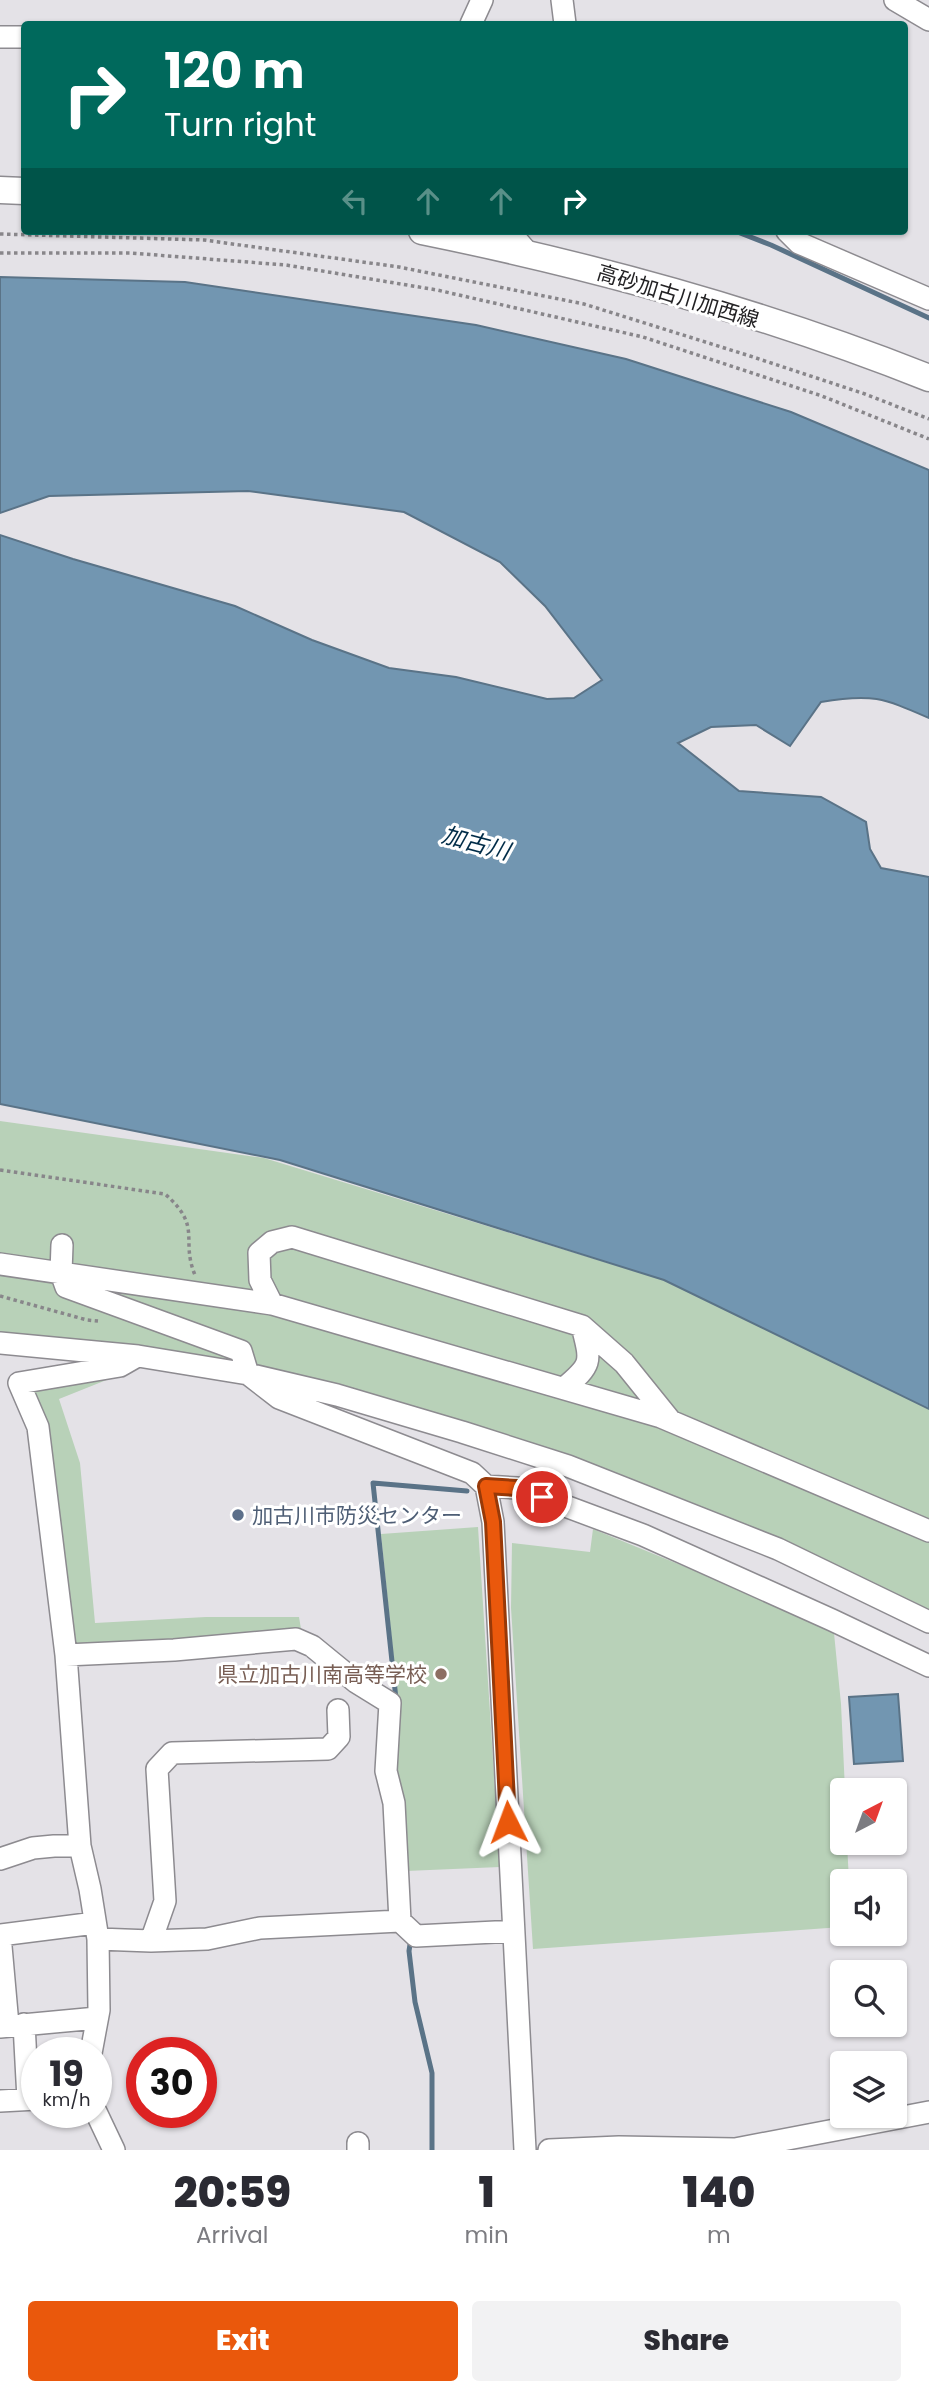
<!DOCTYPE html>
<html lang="en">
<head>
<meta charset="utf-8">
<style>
	:root { --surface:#fff; --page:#f2f2f3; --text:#2b2b33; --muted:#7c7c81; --accent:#ea580c }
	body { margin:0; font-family:Poppins,"Noto Sans JP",sans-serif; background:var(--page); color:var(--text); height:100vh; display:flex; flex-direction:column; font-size:26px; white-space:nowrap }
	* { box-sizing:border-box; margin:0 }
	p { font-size:23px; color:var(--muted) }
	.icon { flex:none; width:38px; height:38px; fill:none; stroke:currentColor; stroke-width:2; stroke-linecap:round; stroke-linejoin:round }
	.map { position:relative; height:2150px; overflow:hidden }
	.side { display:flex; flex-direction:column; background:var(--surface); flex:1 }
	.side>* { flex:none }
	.guide { position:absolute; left:21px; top:21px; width:887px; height:214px; border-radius:7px; box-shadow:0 2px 5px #0004; background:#00695c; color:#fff; overflow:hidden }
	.needle { width:46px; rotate:41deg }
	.tools { position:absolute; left:830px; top:1778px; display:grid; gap:14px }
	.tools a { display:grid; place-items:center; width:77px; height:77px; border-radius:7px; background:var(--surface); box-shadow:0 2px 5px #0004; font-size:35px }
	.speed { position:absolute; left:21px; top:2037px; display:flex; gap:14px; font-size:35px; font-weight:700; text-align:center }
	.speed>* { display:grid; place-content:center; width:91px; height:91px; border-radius:50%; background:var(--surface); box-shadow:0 2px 5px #0004; line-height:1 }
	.speed small { font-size:18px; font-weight:400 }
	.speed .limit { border:10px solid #d22; background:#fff; color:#111 }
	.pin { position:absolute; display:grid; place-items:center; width:60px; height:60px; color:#fff; margin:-30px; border:4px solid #fff; border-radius:50%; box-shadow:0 2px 7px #0007 }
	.me { position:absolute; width:77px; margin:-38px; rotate:357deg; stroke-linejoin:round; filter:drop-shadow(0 0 5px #0008) }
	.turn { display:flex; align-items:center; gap:24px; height:147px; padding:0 28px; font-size:32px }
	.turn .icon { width:91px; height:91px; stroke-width:2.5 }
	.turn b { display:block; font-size:49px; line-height:60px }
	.lanes { display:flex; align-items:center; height:66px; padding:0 28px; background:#0003; justify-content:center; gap:35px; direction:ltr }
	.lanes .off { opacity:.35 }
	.eta { display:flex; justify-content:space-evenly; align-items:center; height:119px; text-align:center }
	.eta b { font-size:42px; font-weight:800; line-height:49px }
	.action { display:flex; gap:14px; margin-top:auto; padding:14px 28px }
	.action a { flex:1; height:80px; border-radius:7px; background:var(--accent); color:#fff; font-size:28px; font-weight:800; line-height:80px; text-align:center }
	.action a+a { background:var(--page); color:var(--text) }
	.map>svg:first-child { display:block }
</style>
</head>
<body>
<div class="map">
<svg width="929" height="2150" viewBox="0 0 929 2150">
	<rect width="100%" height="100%" fill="#e4e2e7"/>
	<path fill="#b8d1b8" d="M0,1121L264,1158L664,1280L929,1409V1613L784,1542L205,1358L120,1343L0,1332Z
		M119,1375L59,1399L80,1463L95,1623L206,1617H299L302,1635L74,1650L29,1386Z
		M478,1527L500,1867L406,1871L395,1776L399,1711L381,1534Z
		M593,1529L722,1582L834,1633L841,1704L845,1790H842V1843H847L849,1881H842V1927L533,1949L511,1608L512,1543L590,1552Z"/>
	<path fill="#7296b1" stroke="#5a7387" stroke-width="2" d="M0,277L185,282L476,325L626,359L791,412L929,470V718C883,698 872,693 821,702L790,746L756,725L711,727L678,743L739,791L821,797L866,822L870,849L881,868L929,877V1409L664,1280L280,1160L0,1104V535L73,559L235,606L312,640L389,668L456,677L547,699L574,698L602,680L545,606L500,562L404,512L248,491L49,496L0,513Z
		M898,1694L903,1761L854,1764L849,1697Z"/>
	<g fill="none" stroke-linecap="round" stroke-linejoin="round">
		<path stroke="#5a7387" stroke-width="5" d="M735,231L771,245L929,318
			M396,1699L373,1483L467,1491
			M411,1938L409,1951L415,2002L432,2073V2150"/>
		<g stroke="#8d8b90" stroke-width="24">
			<path id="minor" d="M562,0L565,24
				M895,0L929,20
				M471,24L482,0
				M0,37H24
				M503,231L515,238L528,253
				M787,231L799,243L929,299
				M62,1245L61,1273L66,1287L241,1351L248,1374L279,1398L472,1473L486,1486L493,1522L525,2150
				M0,1264L272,1304L661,1417L929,1531
				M272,1304L260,1280L259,1253L272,1242L292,1237L582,1326L624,1363L670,1420
				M0,1343L138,1356L248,1374L337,1395L462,1432L568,1466L778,1549L929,1622
				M564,1388C593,1364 591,1362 582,1326
				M486,1486L517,1488L643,1535L832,1620L929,1666
				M66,1655L174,1650L296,1639L312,1646L356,1682L390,1703L386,1771L394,1803L400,1921L416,1936L513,1931
				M0,1859L33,1848L54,1846H80
				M0,1935L95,1923
				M0,1935L8,2025
				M98,1939L151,1941L207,1939L260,1928L400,1921
				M151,1941L165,1901L157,1769L172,1753L328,1749L339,1737L338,1710
				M24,2024L28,2099
				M0,2027L97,2018
				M91,2053L99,2010L98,1939L90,1889L80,1846L66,1655L38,1427L19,1383L120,1366L134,1358
				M0,2101L37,2099
				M96,2112L114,2150
				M358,2143V2150
				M549,2150L619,2147L735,2149L929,2112"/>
		</g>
		<g stroke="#8d8b90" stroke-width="29">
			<path id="major" d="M0,190L24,191
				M422,231C594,266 766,313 929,378"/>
		</g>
		<path stroke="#88868a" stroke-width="3.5" stroke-dasharray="3.5 3.5" stroke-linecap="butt" d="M0,234L204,240L399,267L584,304L750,356L865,394L929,419
			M0,253H130L286,265L437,290L643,337L822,396L929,439
			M0,1170L165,1194C203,1227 180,1239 195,1275
			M0,1296L87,1320L98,1321"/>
		<use href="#minor" stroke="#fff" stroke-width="21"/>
		<use href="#major" stroke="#fff" stroke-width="26"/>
	</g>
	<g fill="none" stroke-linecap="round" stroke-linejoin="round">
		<g stroke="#983908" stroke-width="18">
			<path id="route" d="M508,1822L493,1522L486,1486L517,1488L542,1497"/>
		</g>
		<use href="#route" stroke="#ea580c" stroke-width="12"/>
	</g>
	<circle fill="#5c6f8a" stroke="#fff" stroke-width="2.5" cx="238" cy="1515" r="7"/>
	<circle fill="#8d6e63" stroke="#fff" stroke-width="2.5" cx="441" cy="1674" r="7"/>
	<g text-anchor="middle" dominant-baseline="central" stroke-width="6" stroke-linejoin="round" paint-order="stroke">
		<g font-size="21" fill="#232224" stroke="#fff">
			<text transform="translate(678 296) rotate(17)">高砂加古川加西線</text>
		</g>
		<g font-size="21" fill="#4e5e75" stroke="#fff" text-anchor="start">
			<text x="252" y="1515">加古川市防災センター</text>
		</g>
		<g font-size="21" fill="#785e54" stroke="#fff" text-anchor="end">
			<text x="427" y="1674">県立加古川南高等学校</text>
		</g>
		<g font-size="23" font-style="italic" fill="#002c48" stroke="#fff">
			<text transform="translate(476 843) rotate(15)">加古川</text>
		</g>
	</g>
</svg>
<div class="tools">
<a><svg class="needle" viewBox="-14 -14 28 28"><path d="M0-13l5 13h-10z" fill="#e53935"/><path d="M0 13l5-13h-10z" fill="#7c7c81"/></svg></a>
<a><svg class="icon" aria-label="sound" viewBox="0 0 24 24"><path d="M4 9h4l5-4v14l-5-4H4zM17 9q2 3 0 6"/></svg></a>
<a><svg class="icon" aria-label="search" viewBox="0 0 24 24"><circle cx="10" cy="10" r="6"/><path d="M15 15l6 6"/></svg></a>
<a><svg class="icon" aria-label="layers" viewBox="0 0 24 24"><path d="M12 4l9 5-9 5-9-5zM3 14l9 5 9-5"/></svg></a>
</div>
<div class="speed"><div>19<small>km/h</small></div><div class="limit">30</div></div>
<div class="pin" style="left:542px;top:1497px;background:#d93025"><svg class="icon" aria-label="arrive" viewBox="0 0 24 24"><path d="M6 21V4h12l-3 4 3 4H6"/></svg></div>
<svg class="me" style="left:508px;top:1822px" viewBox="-20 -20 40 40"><path d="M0-17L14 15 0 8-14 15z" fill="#ea580c" stroke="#fff" stroke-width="4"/></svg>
<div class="guide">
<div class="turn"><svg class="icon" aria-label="right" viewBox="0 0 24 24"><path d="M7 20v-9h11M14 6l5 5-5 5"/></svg><div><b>120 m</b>Turn right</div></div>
<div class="lanes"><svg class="icon off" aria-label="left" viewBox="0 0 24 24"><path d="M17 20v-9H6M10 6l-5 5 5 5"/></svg><svg class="icon off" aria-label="ahead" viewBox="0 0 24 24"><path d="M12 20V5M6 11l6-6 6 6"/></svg><svg class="icon off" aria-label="ahead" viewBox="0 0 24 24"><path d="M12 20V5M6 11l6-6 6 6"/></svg><svg class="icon" aria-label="right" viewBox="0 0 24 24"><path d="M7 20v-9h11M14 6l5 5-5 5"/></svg></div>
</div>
</div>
<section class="side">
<div class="eta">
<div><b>20:59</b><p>Arrival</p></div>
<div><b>1</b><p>min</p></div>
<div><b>140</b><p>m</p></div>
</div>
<div class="action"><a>Exit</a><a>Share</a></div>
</section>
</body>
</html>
